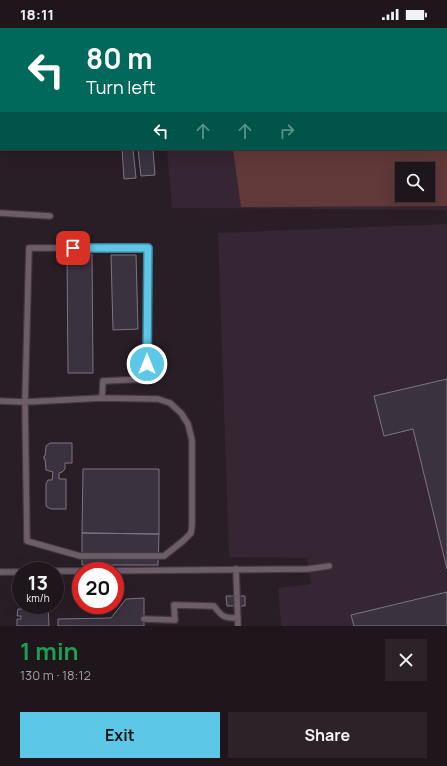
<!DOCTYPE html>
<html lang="en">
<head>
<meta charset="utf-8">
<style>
	:root { --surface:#1f161c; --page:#2c2329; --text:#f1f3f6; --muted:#a19fa3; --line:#3c353b; --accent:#5cc7e7 }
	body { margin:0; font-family:Manrope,sans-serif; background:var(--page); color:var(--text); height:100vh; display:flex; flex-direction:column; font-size:15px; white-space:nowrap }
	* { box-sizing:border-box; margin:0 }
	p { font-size:13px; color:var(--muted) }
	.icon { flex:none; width:22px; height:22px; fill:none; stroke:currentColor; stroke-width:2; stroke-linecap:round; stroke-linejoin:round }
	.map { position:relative; height:598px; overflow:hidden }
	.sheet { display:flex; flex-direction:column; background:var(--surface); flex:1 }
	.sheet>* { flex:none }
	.banner { position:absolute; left:0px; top:0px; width:447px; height:122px; box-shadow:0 4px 16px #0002,0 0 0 1px var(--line); background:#00695c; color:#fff; overflow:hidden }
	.controls { position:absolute; left:395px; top:134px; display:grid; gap:8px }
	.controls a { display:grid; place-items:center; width:40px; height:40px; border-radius:0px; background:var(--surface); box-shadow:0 4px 16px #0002,0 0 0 1px var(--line); font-size:20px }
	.speed { position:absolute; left:12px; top:534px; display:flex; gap:8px; font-size:20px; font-weight:700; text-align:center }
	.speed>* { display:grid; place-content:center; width:52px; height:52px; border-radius:50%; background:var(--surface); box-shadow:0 4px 16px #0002,0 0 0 1px var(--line); line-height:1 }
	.speed small { font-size:10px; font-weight:400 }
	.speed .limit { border:6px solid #d22; background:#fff; color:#111 }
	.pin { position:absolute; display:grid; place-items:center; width:34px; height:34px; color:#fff; margin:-17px; border-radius:8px; box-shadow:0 2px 6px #0006 }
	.me { position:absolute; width:44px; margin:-22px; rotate:0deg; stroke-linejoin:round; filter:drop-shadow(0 0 3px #0008) }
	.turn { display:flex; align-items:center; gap:14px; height:84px; padding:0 20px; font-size:18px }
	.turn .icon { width:52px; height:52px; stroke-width:2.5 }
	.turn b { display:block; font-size:28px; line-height:34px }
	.lanes { display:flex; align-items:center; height:38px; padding:0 20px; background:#0003; justify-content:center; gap:20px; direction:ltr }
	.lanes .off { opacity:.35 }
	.round { display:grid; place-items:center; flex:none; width:42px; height:42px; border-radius:0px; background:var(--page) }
	.overview { display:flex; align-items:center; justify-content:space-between; height:68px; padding:0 20px }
	h1 { font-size:24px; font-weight:700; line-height:30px; color:#1e9e55 }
	.cta { display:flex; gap:8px; margin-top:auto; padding:8px 20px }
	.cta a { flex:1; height:46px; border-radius:0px; background:var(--accent); color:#111; font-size:16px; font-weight:700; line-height:46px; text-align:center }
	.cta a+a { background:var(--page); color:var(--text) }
	.status { display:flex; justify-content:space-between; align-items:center; height:28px; padding:0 20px; background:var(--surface); direction:ltr }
	.status svg { height:11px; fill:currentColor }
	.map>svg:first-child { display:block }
</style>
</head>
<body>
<div class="status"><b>18:11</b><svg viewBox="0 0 49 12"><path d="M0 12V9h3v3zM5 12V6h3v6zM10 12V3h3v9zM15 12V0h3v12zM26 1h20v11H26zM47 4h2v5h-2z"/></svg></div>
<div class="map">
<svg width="447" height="598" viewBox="0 0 447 598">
	<rect width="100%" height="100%" fill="#291d26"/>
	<path fill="#362532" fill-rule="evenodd" d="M0,0H447V182L172,180L167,121H446V1H1L0,42ZM402,141H428V167H402Z
		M447,196V598H281L278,560L311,556L307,530L229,529L218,205Z"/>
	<path fill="#603938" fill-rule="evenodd" d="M397,0H447V178L241,179L233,121H446V1ZM402,141H428V167H402Z"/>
	<path fill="#3a323f" stroke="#7e7584" d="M119,0H148V1H119Z
		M298,0H387V1H298Z
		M122,121H133L136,150L124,151Z
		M138,121H153L155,147L141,148Z
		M92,226L93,345H68L67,227Z
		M111,227H136L138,301L113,302Z
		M447,351V541L413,401L384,408L374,368Z
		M50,415H72V435H65V441L62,444L59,445V451H66V481H51L47,479L46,477V456L48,452H52L53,444L46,442L45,431H44V428H45L46,418Z
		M83,441H159V506L82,505Z
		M82,505L159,506L158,537H82Z
		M447,564V598H354L351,587Z
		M226,568H245V578H227Z
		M144,570V598H58V591L111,590L126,571Z
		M28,577H48L49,598H17V591H21V588H17L18,581H28Z"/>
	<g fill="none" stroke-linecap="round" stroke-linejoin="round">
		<g stroke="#42383f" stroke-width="8">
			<path id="service" d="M161,0V1
				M288,0V1
				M0,54H1
				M0,185L50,188
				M102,370L158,371L170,375L181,385L188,396L192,412V497L191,505L183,513L164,528H80L27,513L25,374Z
				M0,373L25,374L29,220H148L147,351L103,353L102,370
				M236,541L238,598
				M55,543H81
				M81,543L308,541L329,538
				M0,544H21
				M144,591L175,592L174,577L214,578C222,589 224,590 238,590"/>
		</g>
		<path stroke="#71666e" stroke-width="2" stroke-dasharray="4 2" stroke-linecap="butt" d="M393,0V1"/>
		<use href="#service" stroke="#6c5d68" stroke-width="5.5"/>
	</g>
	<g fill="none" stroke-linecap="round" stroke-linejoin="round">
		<g stroke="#3c8196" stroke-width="10">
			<path id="route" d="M73,220H148L147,336"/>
		</g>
		<use href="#route" stroke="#5cc7e7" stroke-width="7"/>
	</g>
</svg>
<div class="controls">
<a><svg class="icon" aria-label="search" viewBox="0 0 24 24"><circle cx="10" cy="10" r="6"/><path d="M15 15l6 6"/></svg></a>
</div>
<div class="speed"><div>13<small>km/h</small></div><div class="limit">20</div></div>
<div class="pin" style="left:73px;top:220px;background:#d93025"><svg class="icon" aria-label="arrive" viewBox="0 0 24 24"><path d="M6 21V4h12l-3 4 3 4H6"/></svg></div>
<svg class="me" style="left:147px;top:336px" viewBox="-20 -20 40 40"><circle r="17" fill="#5cc7e7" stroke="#fff" stroke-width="3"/><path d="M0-11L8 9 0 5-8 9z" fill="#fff"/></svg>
<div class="banner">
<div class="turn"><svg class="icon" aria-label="left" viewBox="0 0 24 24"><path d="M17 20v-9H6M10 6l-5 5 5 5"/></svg><div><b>80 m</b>Turn left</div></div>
<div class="lanes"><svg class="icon" aria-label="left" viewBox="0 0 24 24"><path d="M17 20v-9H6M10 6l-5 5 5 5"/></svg><svg class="icon off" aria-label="ahead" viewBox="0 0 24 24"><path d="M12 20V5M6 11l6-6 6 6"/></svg><svg class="icon off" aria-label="ahead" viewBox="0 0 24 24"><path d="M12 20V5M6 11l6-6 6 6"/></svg><svg class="icon off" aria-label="right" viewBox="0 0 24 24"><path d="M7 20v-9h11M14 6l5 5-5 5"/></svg></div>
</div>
</div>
<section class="sheet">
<div class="overview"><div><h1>1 min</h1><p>130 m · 18:12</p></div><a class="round"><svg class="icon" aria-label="close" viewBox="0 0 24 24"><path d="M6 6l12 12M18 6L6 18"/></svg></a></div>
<div class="cta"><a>Exit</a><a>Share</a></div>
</section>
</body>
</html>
